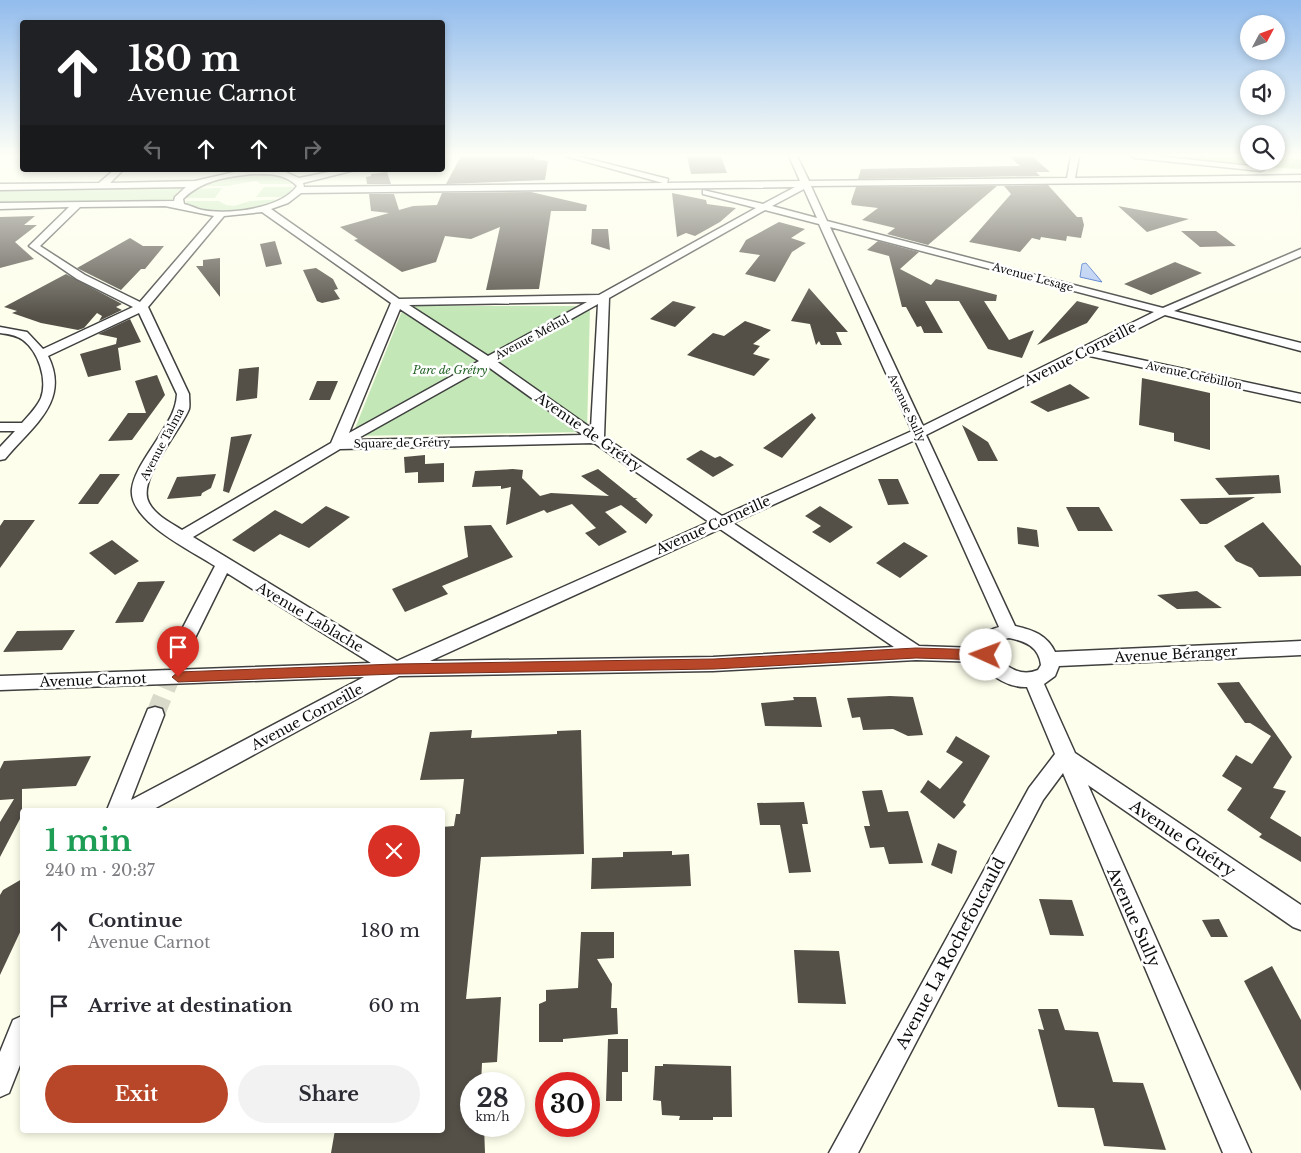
<!DOCTYPE html>
<html lang="en">
<head>
<meta charset="utf-8">
<style>
	:root { --surface:#fff; --page:#f2f2f3; --text:#2b2b33; --muted:#7c7c81; --accent:#b74728 }
	body { margin:0; font-family:"Libre Baskerville",serif; background:var(--page); color:var(--text); height:100vh; display:flex; flex-direction:column; font-size:19px; white-space:nowrap }
	* { box-sizing:border-box; margin:0 }
	p { font-size:16px; color:var(--muted) }
	.icon { flex:none; width:28px; height:28px; fill:none; stroke:currentColor; stroke-width:2; stroke-linecap:round; stroke-linejoin:round }
	.map { position:relative; flex:1; overflow:hidden }
	.panel { position:absolute; left:20px; top:808px; width:425px; height:325px; display:flex; flex-direction:column; background:var(--surface); border-radius:5px; box-shadow:0 2px 8px #0003 }
	.panel>* { flex:none }
	.top-card { position:absolute; left:20px; top:20px; width:425px; height:152px; border-radius:5px; box-shadow:0 2px 8px #0003; background:#202124; color:#fff; overflow:hidden }
	.needle { width:32px; rotate:49deg }
	.controls { position:absolute; left:1240px; top:15px; display:grid; gap:10px }
	.controls a { display:grid; place-items:center; width:45px; height:45px; border-radius:50%; background:var(--surface); box-shadow:0 2px 8px #0003; font-size:25px }
	.speed { position:absolute; left:460px; top:1072px; display:flex; gap:10px; font-size:25px; font-weight:700; text-align:center }
	.speed>* { display:grid; place-content:center; width:65px; height:65px; border-radius:50%; background:var(--surface); box-shadow:0 2px 8px #0003; line-height:1 }
	.speed small { font-size:12px; font-weight:400 }
	.speed .limit { border:8px solid #d22; background:#fff; color:#111 }
	.pin { position:absolute; display:grid; place-items:center; width:42px; height:42px; color:#fff; margin:-51px -21px; border-radius:50% 50% 50% 0; rotate:-45deg; box-shadow:0 0 5px #0007 }
	.pin .icon { rotate:45deg }
	.me { position:absolute; width:55px; margin:-28px; rotate:272deg; stroke-linejoin:round; filter:drop-shadow(0 0 4px #0008) }
	.turn { display:flex; align-items:center; gap:18px; height:105px; padding:0 25px; font-size:22px }
	.turn .icon { width:65px; height:65px; stroke-width:2.5 }
	.turn b { display:block; font-size:35px; line-height:42px }
	.lanes { display:flex; align-items:center; height:48px; padding:0 25px; background:#0003; justify-content:center; gap:25px; direction:ltr }
	.lanes .off { opacity:.35 }
	.round { display:grid; place-items:center; flex:none; width:52px; height:52px; border-radius:26px; background:var(--page) }
	.headline { display:flex; align-items:center; justify-content:space-between; height:85px; padding:0 25px }
	h1 { font-size:30px; font-weight:800; line-height:38px; color:#1e9e55 }
	.primary-button { display:flex; gap:10px; margin-top:auto; padding:10px 25px }
	.primary-button a { flex:1; height:58px; border-radius:30px; background:var(--accent); color:#fff; font-size:20px; font-weight:800; line-height:58px; text-align:center }
	.primary-button a+a { background:var(--page); color:var(--text) }
	ul { padding:0; list-style:none }
	li { display:flex; align-items:center; gap:15px; height:75px; padding:0 25px }
	li div { flex:1 }
	li b { display:block; font-size:19px }
	li em { font-style:normal }
	.map>svg:first-child { display:block }
</style>
</head>
<body>
<div class="map">
<svg width="1301" height="1153" viewBox="0 0 1301 1153">
	<rect width="100%" height="100%" fill="#fdfeeb"/>
	<path fill="#c3e7b6" d="M256,174L285,177L295,184H261L256,181L226,186H199L221,178Z
		M185,186L171,201L0,204V189Z
		M264,187H293L287,197H256Z
		M222,188L215,198H185L193,189Z
		M285,199C262,207 203,224 185,201H219L226,205L234,206L250,201Z
		M404,306H590L587,432L352,436Z"/>
	<path fill="#a2d796" d="M1150,156H1240L1249,158V161L1301,159V169L1217,164Z"/>
	<path fill="#b1c9f4" stroke="#3b6ac9" d="M1086,263L1102,282L1080,277L1082,264Z"/>
	<path fill="#545048" d="M461,156H534V159L548,161L545,180L446,184Z
		M687,156H721L727,173L691,174Z
		M1009,156H1032L1050,172H1036L1040,176L858,179L861,169L1020,166Z
		M387,172L391,184H367L366,177L371,176V174Z
		M1048,185L1077,217H1082L1084,225L1081,238L1067,236L1066,241L1041,237L1040,240L1032,238L1020,252L969,242L1011,194L1004,186Z
		M997,186L928,245L887,234L895,228L862,220L878,208L852,205L851,202L856,187Z
		M531,192L587,205L586,211H551L539,289L486,290L500,227L471,239L445,236L436,262L402,272L354,240L358,239L340,227L389,213L371,211L369,194H394L399,210L413,206L437,205L442,193Z
		M672,193L706,200L707,204L736,208L720,222L695,236L686,233L677,237Z
		M1118,206L1189,219L1147,232Z
		M35,216L24,225H37L15,242L34,259L0,268V217Z
		M779,222L805,229L791,238L806,243L792,252L775,282L745,274L760,255L739,252L746,240Z
		M592,229H608L610,250L591,244Z
		M1181,231H1216L1236,246L1200,247Z
		M130,238L143,246H164L145,269H141L121,290L77,268Z
		M275,241L282,264L266,267L260,244Z
		M878,241L919,252L900,269L931,285L936,279L997,295L996,301H984L1009,340L1034,330L1022,358L988,349L959,301H925L943,333H924L921,326L917,327L906,307H902L889,256L867,250Z
		M220,258V297L196,266H203V260Z
		M1175,262L1202,273L1151,295L1124,284Z
		M316,268L333,279L338,289L334,290L340,299L322,303L317,301L303,270Z
		M66,274L122,304L116,307L122,310L99,321L102,316L97,313L84,328L78,330L41,323L12,313L17,311L4,307Z
		M809,288L848,332H836L842,345H821L819,341L816,345L810,324L791,321Z
		M673,301L696,307L675,327L650,319Z
		M1077,301L1099,307L1087,323L1037,345Z
		M130,319L141,342L118,348L121,370L88,377L80,354L116,344L117,338L98,334Z
		M745,321L771,330L753,344L760,346L753,354L770,359L754,376L687,355L713,333L724,336Z
		M259,367L257,398L236,401L239,369Z
		M157,375L165,395L132,440L108,441L128,413H146L135,381Z
		M1142,378L1210,393V450L1174,441V433L1139,425Z
		M317,381H338L330,400H309Z
		M1070,384L1090,398L1048,412L1030,402Z
		M812,413L816,418L782,458L763,448Z
		M962,425L988,442L998,461H978Z
		M252,434L229,493L223,491L231,437Z
		M701,450L715,458L720,456L734,465L713,477L686,459Z
		M425,455V464L444,463V482L418,483V472L405,473L404,457Z
		M513,469L523,470L522,478L540,496L551,493L609,496L581,476L598,469L634,498H638L635,499L653,515L646,524L621,505L605,512L627,532L599,546L585,533L596,528L572,504L547,513L544,510L506,525L511,487L501,489V486L472,487L475,471Z
		M100,474H120L98,504H78Z
		M216,474L211,488L202,493L201,496L167,499L177,477Z
		M1279,475L1281,493L1229,495L1215,478Z
		M878,479H898L909,504L888,505Z
		M1255,497L1207,524H1200L1180,499Z
		M326,506L350,517L309,548L280,534L254,552L232,540L275,510L302,524Z
		M820,506L853,527L830,543L812,532L821,526L805,516Z
		M1066,507H1099L1113,531H1078Z
		M4,520H35L0,568V526Z
		M1263,522L1301,566V576L1259,577L1252,568L1236,561L1224,546Z
		M491,525L513,557L442,586L448,594L405,612L392,589L468,557L464,526Z
		M1017,527L1037,530L1039,547L1018,544Z
		M112,540L139,561L115,575L89,553Z
		M904,542L928,556L900,578L876,563Z
		M165,581L143,622L115,623L138,582Z
		M1197,591L1222,608L1177,609L1157,595Z
		M75,630L62,650L3,652L17,631Z
		M1239,682L1292,757L1273,788L1286,791L1270,818L1301,837V862L1259,837L1262,834L1227,810L1242,788L1222,776L1236,755L1252,764L1271,736L1250,723H1245L1217,683Z
		M890,696L913,697L923,735L908,736L893,729L863,730L860,717L852,718L847,698Z
		M793,697H816L822,727L765,726L761,703L794,700Z
		M472,730L471,738L557,734V731L581,730L584,854L481,857L466,999L501,997L497,1062L482,1063L481,1084H471V1126H484L485,1153H331L335,1130H442V827L454,826L456,814H460L464,779L420,780L430,732Z
		M956,736L990,756L963,802L966,805L954,819L920,792L928,780L940,789L963,762L946,752Z
		M91,756L76,786L22,789V815L0,857V822L14,799L0,800V769L4,761Z
		M882,790L888,812L908,811L923,863L889,864L884,847L870,848L864,826H870L862,791Z
		M804,802L808,824H802L811,872L789,873L780,825H760L757,803Z
		M938,843L957,851L952,874L931,865Z
		M672,851V855L689,854L691,886L591,889L592,858L623,857V852Z
		M22,879V928L0,975V895L3,890Z
		M1039,899L1072,900L1084,936L1050,935Z
		M1219,919L1228,937H1211L1202,920Z
		M581,932H614V958L597,959L612,984L611,1008H617L618,1034L563,1039V1042H539V1004L546,1001V990L578,988Z
		M794,950L839,951L846,1004L798,1003Z
		M1272,966L1301,1020V1091L1244,981Z
		M1038,1009H1058L1065,1030L1098,1032L1113,1082L1143,1083L1166,1150L1104,1146L1094,1108L1058,1107L1038,1029L1044,1030Z
		M608,1039H628V1072H622V1101H606Z
		M663,1064L731,1066L732,1117H713V1120H679L680,1116L662,1115L661,1101L653,1100L655,1066H663Z"/>
	<g fill="none" stroke-linecap="round" stroke-linejoin="round">
		<path stroke="#d9daca" stroke-width="19" stroke-dasharray="19 9" stroke-linecap="butt" d="M155,715L188,635"/>
		<g stroke="#3f3f3f" stroke-width="3">
			<path id="street" d="M565,156H577L668,179L667,183L800,181L789,156H797L809,181L1067,178L1071,156H1079L1075,178L1301,175V181L811,186L827,221L1163,308L1301,249V256L1174,311L1301,343V351L1165,315L1095,350L1301,394V402L1085,355L926,435L1015,626C1033,630 1047,635 1055,652L1301,641V655L1059,666L1055,676L1044,684L1075,753L1301,905V930L1293,927L1088,785L1251,1153H1223L1063,773L1043,800L858,1153H829L1029,788L1055,754L1027,687C1010,688 990,677 982,662L916,660L713,671L399,676L152,810H107L148,709L155,707L162,709L164,715L131,800L364,677L0,690V676L371,663L227,573L194,640L188,642L182,640L179,635L215,566C192,551 128,521 132,489C134,472 149,453 158,438C167,423 176,412 177,394L139,313L48,356C71,402 31,427 5,459L0,460V447L15,431H0V423H22C29,415 37,407 41,398C48,379 38,351 23,340C16,335 8,334 0,333V327L27,332L43,349L133,307L77,279L29,246L69,207L0,209V203L174,201L175,197L186,187L0,190V184L99,183L114,170H123L110,183L195,181L243,170L283,171L299,178L339,170H355L303,183L304,187L663,183ZM252,174C268,174 285,173 297,186C281,209 228,215 202,210C196,209 190,205 184,204L183,199C202,180 226,177 252,174ZM795,187L763,204L703,190V194L756,208L599,295L399,299L271,209L288,203L301,193ZM804,189L817,218L772,206ZM165,206L214,216L140,302L85,275L40,246L80,207ZM765,210L819,224L912,431L722,516L604,437L609,298ZM262,212L391,303L331,443L182,530C171,523 155,515 149,503C136,480 180,432 189,409C190,405 189,399 189,394L148,307L224,216ZM830,227L1154,312L923,426ZM587,302L488,356L409,305ZM598,304L591,428L496,361ZM400,309L479,361L349,433ZM487,366L583,435L355,440ZM915,440L999,627C988,630 978,635 977,648L919,646L733,523ZM594,443L709,522L397,661L193,537L340,449ZM720,529L894,647L713,657L430,661ZM1009,638C1025,641 1039,647 1041,665L1038,670C1021,677 1008,668 997,657L995,645L1000,640Z
				M1131,156H1155L1261,167L1265,169L1261,171L1135,158Z
				M22,1016V1060L9,1093L0,1097V1052L13,1020Z"/>
		</g>
		<use href="#street" fill="#fff" fill-rule="evenodd"/>
	</g>
	<linearGradient id="sky" x2="0" y2="1"><stop stop-color="#92bced"/><stop offset="0.49" stop-color="#fefff6"/><stop offset="1" stop-color="#fefff6" stop-opacity="0"/></linearGradient>
	<rect width="1301" height="317" fill="url(#sky)"/>
	<path fill="#b74728" stroke="#772e1a" d="M916,648L986,650L992,655L986,660L916,658L714,669L396,674L178,682L172,677L178,672L396,664L714,659Z"/>
	<g text-anchor="middle" dominant-baseline="central" stroke-width="5" stroke-linejoin="round" paint-order="stroke">
		<g font-size="11" fill="#0c0c0c" stroke="#fff">
			<text transform="translate(1033 277) rotate(15)">Avenue Lesage</text>
			<text transform="translate(532 337) rotate(-28)">Avenue Méhul</text>
			<text transform="translate(1194 375) rotate(12)">Avenue Crébillon</text>
			<text transform="translate(907 408) rotate(65)">Avenue Sully</text>
			<text transform="translate(402 443) rotate(-1)">Square de Grétry</text>
			<text transform="translate(162 444) rotate(-62)">Avenue Talma</text>
		</g>
		<g font-size="11" font-style="italic" fill="#1f6122" stroke="#fff">
			<text x="450" y="370">Parc de Grétry</text>
		</g>
		<g font-size="14" fill="#0c0c0c" stroke="#fff">
			<text transform="translate(1080 354) rotate(-27)">Avenue Corneille</text>
			<text transform="translate(589 432) rotate(35)">Avenue de Grétry</text>
			<text transform="translate(713 525) rotate(-24)">Avenue Corneille</text>
			<text transform="translate(310 617) rotate(31)">Avenue Lablache</text>
			<text transform="translate(1176 654) rotate(-3)">Avenue Béranger</text>
			<text transform="translate(93 680) rotate(-2)">Avenue Carnot</text>
			<text transform="translate(307 717) rotate(-28)">Avenue Corneille</text>
		</g>
		<g font-size="16" fill="#0c0c0c" stroke="#fff">
			<text transform="translate(1183 838) rotate(34)">Avenue Guétry</text>
			<text transform="translate(1134 917) rotate(66)">Avenue Sully</text>
			<text transform="translate(950 953) rotate(-62)">Avenue La Rochefoucauld</text>
		</g>
	</g>
</svg>
<div class="controls">
<a><svg class="needle" viewBox="-14 -14 28 28"><path d="M0-13l5 13h-10z" fill="#e53935"/><path d="M0 13l5-13h-10z" fill="#7c7c81"/></svg></a>
<a><svg class="icon" aria-label="sound" viewBox="0 0 24 24"><path d="M4 9h4l5-4v14l-5-4H4zM17 9q2 3 0 6"/></svg></a>
<a><svg class="icon" aria-label="search" viewBox="0 0 24 24"><circle cx="10" cy="10" r="6"/><path d="M15 15l6 6"/></svg></a>
</div>
<div class="speed"><div>28<small>km/h</small></div><div class="limit">30</div></div>
<div class="pin" style="left:178px;top:677px;background:#d93025"><svg class="icon" aria-label="arrive" viewBox="0 0 24 24"><path d="M6 21V4h12l-3 4 3 4H6"/></svg></div>
<svg class="me" style="left:986px;top:655px" viewBox="-20 -20 40 40"><circle r="19" fill="#fff"/><path d="M0-13L10 11 0 6-10 11z" fill="#b74728"/></svg>
<div class="top-card">
<div class="turn"><svg class="icon" aria-label="ahead" viewBox="0 0 24 24"><path d="M12 20V5M6 11l6-6 6 6"/></svg><div><b>180 m</b>Avenue Carnot</div></div>
<div class="lanes"><svg class="icon off" aria-label="left" viewBox="0 0 24 24"><path d="M17 20v-9H6M10 6l-5 5 5 5"/></svg><svg class="icon" aria-label="ahead" viewBox="0 0 24 24"><path d="M12 20V5M6 11l6-6 6 6"/></svg><svg class="icon" aria-label="ahead" viewBox="0 0 24 24"><path d="M12 20V5M6 11l6-6 6 6"/></svg><svg class="icon off" aria-label="right" viewBox="0 0 24 24"><path d="M7 20v-9h11M14 6l5 5-5 5"/></svg></div>
</div>
<section class="panel">
<div class="headline"><div><h1>1 min</h1><p>240 m · 20:37</p></div><a class="round" style="background:#d93025;color:#fff"><svg class="icon" aria-label="close" viewBox="0 0 24 24"><path d="M6 6l12 12M18 6L6 18"/></svg></a></div>
<ul>
<li><svg class="icon" aria-label="ahead" viewBox="0 0 24 24"><path d="M12 20V5M6 11l6-6 6 6"/></svg><div><b>Continue</b><p>Avenue Carnot</p></div><em>180 m</em></li>
<li><svg class="icon" aria-label="arrive" viewBox="0 0 24 24"><path d="M6 21V4h12l-3 4 3 4H6"/></svg><div><b>Arrive at destination</b></div><em>60 m</em></li>
</ul>
<div class="primary-button"><a>Exit</a><a>Share</a></div>
</section>
</div>
</body>
</html>
